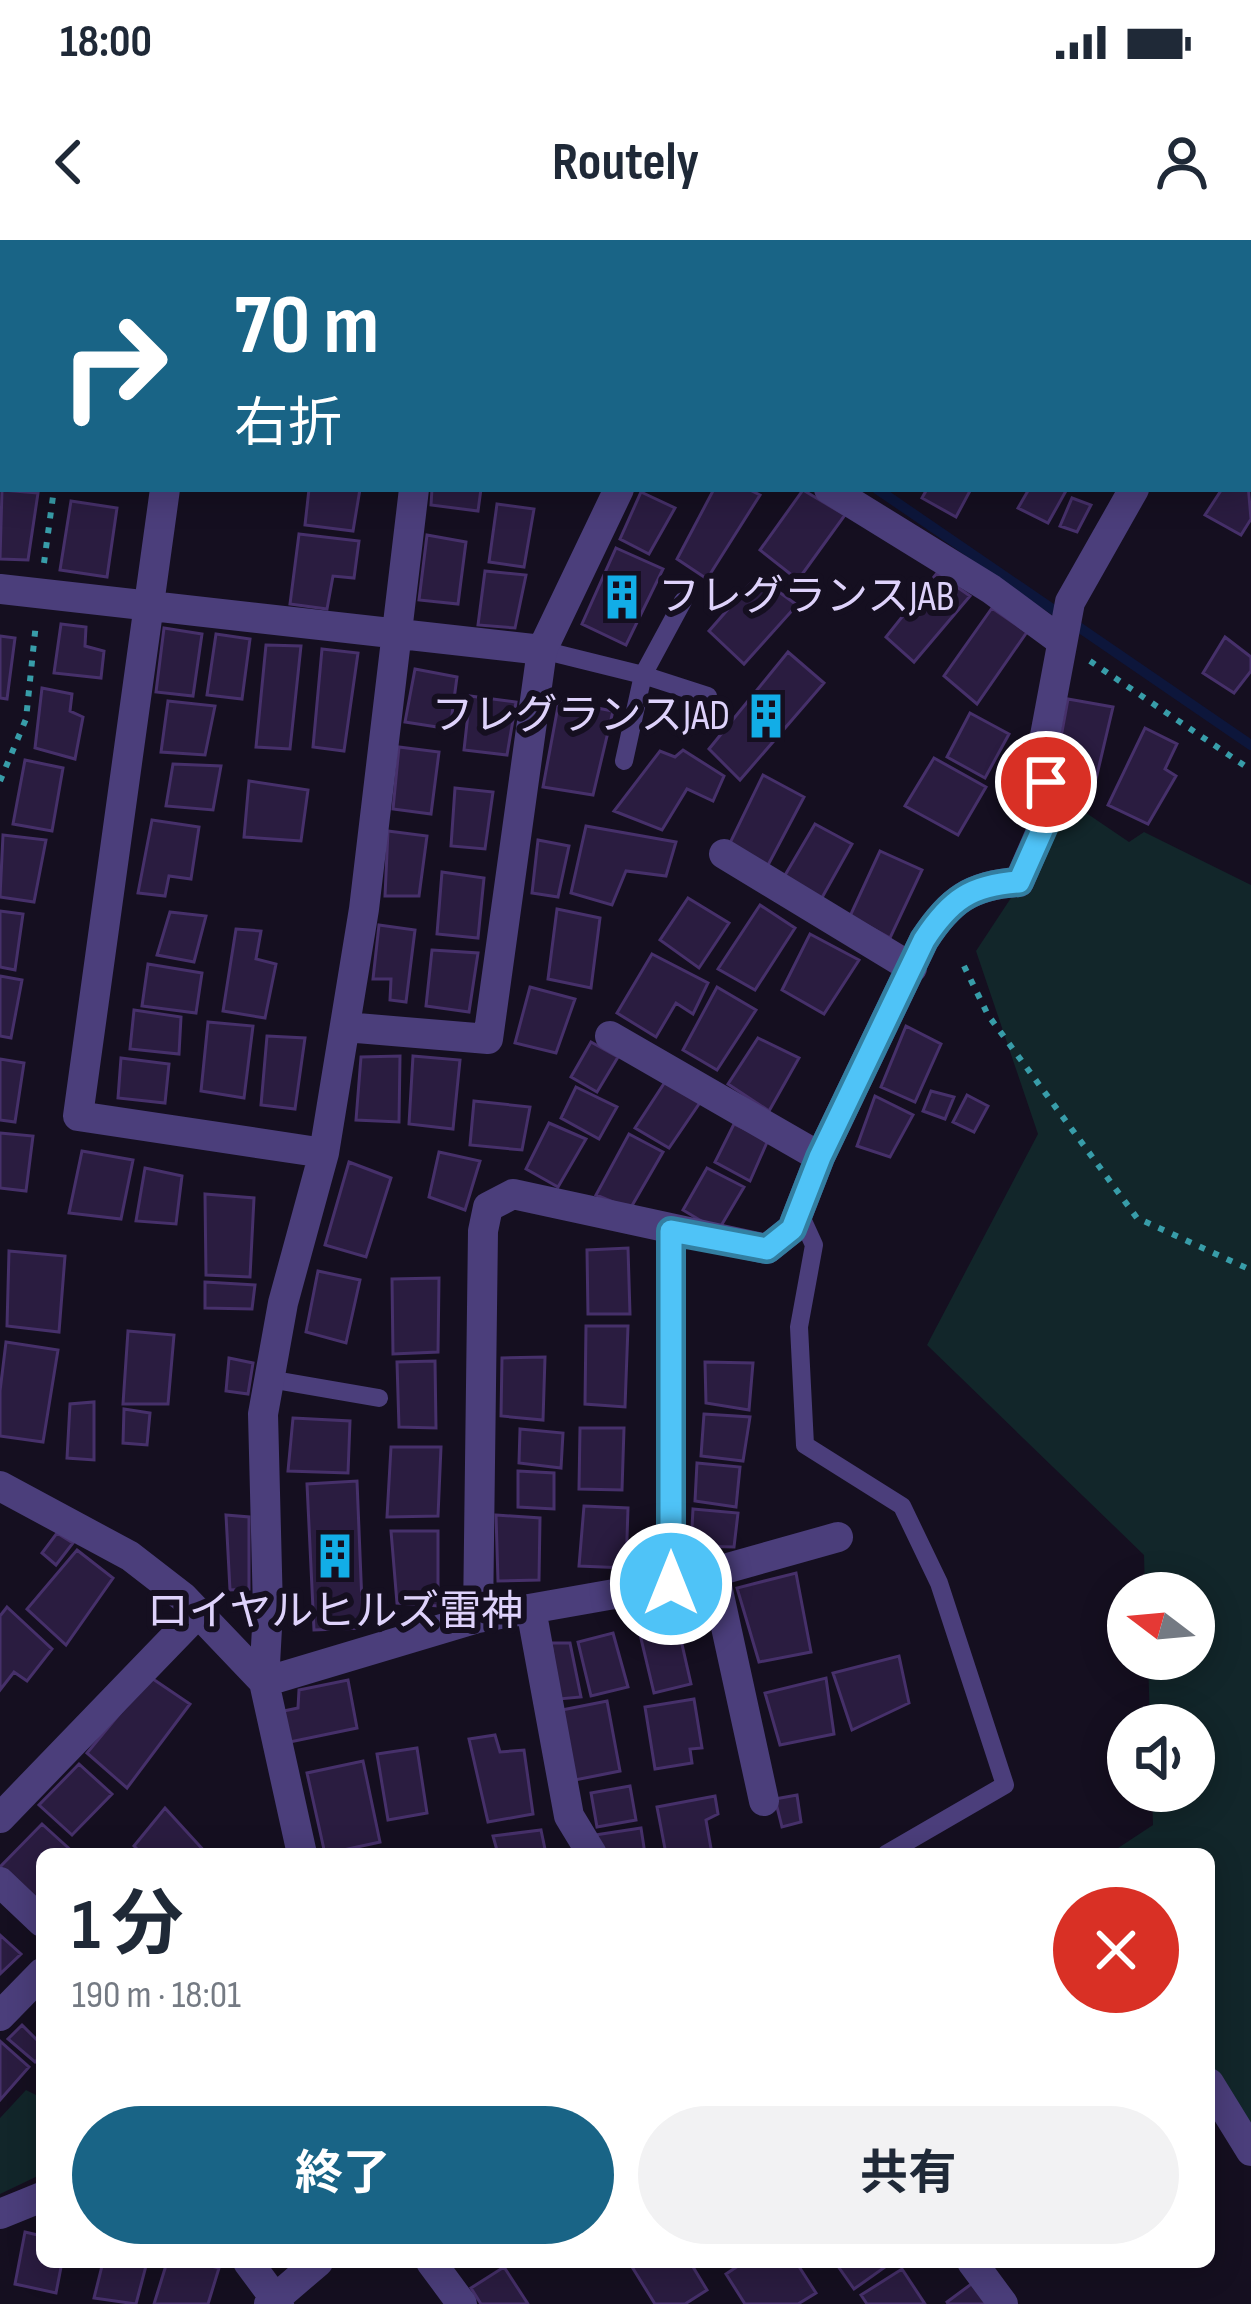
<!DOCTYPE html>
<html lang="ja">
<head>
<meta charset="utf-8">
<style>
	:root { --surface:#fff; --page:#f2f2f3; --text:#1f2937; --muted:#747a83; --accent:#196486 }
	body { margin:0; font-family:"Sofia Sans Condensed","Noto Sans JP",sans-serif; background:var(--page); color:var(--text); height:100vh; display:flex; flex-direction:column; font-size:45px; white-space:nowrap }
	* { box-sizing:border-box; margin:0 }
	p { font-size:39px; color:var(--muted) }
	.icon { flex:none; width:66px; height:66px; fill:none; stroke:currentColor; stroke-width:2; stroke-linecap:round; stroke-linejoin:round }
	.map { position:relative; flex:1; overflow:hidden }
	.sheet { position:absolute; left:36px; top:1608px; width:1179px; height:420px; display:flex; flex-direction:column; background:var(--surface); border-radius:18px; box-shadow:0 6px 30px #0003 }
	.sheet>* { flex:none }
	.top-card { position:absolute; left:0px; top:0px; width:1251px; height:252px; box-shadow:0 6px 30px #0003; background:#196486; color:#fff; overflow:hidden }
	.needle { width:78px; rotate:286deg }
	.fabs { position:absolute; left:1107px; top:1332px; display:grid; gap:24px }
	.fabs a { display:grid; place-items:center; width:108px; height:108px; border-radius:50%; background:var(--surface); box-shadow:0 6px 30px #0003; font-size:60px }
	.pin { position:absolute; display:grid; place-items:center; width:102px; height:102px; color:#fff; margin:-51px; border:6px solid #fff; border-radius:50%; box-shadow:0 3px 12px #0007 }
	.me { position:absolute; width:132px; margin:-66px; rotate:0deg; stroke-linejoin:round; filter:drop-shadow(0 0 9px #0008) }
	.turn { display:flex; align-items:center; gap:42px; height:252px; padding:0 36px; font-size:54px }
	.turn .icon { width:156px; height:156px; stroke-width:2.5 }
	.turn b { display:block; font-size:84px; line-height:102px }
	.round { display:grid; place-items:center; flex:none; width:126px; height:126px; border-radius:63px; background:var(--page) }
	.headline { display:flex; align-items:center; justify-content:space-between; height:204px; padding:0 36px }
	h1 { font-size:72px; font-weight:700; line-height:90px }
	.cta { display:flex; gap:24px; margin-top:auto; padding:24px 36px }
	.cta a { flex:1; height:138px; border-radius:72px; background:var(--accent); color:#fff; font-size:48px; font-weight:700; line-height:138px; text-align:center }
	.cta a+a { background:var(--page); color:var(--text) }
	.status { display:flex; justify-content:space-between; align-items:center; height:84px; padding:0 60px; background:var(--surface); direction:ltr }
	.status svg { height:33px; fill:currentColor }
	header { display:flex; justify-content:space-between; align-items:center; height:156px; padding:0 36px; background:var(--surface); font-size:54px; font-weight:700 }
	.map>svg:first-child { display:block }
</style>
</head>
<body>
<div class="status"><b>18:00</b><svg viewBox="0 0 49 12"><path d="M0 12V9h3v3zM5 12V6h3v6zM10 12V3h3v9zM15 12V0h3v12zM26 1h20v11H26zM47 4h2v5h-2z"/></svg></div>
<header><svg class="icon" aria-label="back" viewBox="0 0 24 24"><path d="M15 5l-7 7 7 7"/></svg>Routely<svg class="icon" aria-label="person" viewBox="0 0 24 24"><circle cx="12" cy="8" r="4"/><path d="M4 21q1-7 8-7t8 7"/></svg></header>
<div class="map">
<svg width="1251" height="2064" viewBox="0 0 1251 2064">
	<rect width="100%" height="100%" fill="#150f20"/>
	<path fill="#12262a" d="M1073,564L1129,602L1144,592L1251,645V1914L1209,1845V1614H1109L1153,1585L1152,1551H1194V1485H1150L1148,1419H1194V1353H1145L1144,1315L927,1105L1038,894L976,711Z
		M26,1850L42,1858V1934L0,1954V1878Z"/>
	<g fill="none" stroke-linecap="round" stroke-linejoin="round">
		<path stroke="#0d163b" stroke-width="10" d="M426,0L432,3
			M877,249L1251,505"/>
	</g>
	<path fill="#2a1c40" stroke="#46306a" stroke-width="3" d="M1248,244L1251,279L1241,295L1205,275L1222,249H1248Z
		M309,249H360L353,291L305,285Z
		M432,249H481L478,271L431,265Z
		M714,249H748L760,255L707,339L677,319Z
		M927,249H971L956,277L922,258Z
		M1029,249H1067L1048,283L1018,268Z
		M2,250L38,253L28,320L0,319Z
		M803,250L845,275L798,340L760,310Z
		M641,252L675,268L649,314L620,299Z
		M1072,258L1091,265L1077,292L1060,286Z
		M71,261L117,268L107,337L60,330Z
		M497,264L534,269L524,327L489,322Z
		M299,294L359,301L354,338L333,336L327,369L290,364Z
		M427,295L466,302L458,364L419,360Z
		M616,308L663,329L626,405L582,384Z
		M485,331L526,335L515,388L478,385Z
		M937,333L970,356L914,422L886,397Z
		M757,336L797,365L744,424L709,391Z
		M992,368L1027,392L977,464L944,436Z
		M61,384L86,387L85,406L104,411L101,438L54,433Z
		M164,388L202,394L193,456L156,452Z
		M216,394L250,399L242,459L207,455Z
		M0,396L15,398L7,459L0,458Z
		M1225,397L1251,417V431L1234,453L1203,433Z
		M266,405L301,406L290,509L256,507Z
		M322,409L358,413L344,511L313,507Z
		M788,412L824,443L740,540L709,509Z
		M415,429L457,437L450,489L405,482Z
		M42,448L72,454L70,471L83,477L75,519L35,508Z
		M470,456L516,462L507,515L464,510Z
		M1068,459L1113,467L1096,539L1055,530Z
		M168,461L215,466L205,515L161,512Z
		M559,461L613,471L593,555L543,547Z
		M970,473L1009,494L985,538L947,517Z
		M1145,488L1177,504L1165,529L1176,536L1148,584L1108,565Z
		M399,507L439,512L431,574L393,569Z
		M683,510L724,536L713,561L687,549L662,590L614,571L660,511L675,517Z
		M934,518L986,547L958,595L905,566Z
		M25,520L63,528L52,591L13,584Z
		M173,524L221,526L213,570L166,566Z
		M763,535L804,557L767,627L728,607Z
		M249,541L308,550L301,601L244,597Z
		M455,548L493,552L485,609L451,606Z
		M152,580L199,587L191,639L169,636L165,656L138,653Z
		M815,584L852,604L819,663L781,642Z
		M586,586L676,602L666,636L626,631L612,665L571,653Z
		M388,591L427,596L419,656H385Z
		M3,595L46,600L34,662L0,657Z
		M538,600L569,606L558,657L532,653Z
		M880,611L922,630L890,698L850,676Z
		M442,632L484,638L478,698L437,694Z
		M688,658L729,683L699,728L660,700Z
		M760,665L795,688L755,750L718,729Z
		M557,669L600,678L591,748L548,739Z
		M0,671L23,674L15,730L0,727Z
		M170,672L206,676L194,722L157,715Z
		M379,685L415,690L406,762L390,760L391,739H373Z
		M236,689L261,691L256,719L276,724L265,778L223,771Z
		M810,694L859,720L824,774L782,750Z
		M432,710L478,713L469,772L426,766Z
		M652,714L708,743L693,774L676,763L656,797L617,773Z
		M148,724L202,733L196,773L142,766Z
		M0,736L22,740L11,798L0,796Z
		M530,747L575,759L556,813L515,803Z
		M717,747L756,770L717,830L683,810Z
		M134,770L181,777L179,814L130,809Z
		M208,782L253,786L244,858L201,851Z
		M906,786L941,804L915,862L881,847Z
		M267,796L305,798L295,869L261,865Z
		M758,798L799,818L769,871L728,844Z
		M591,802L618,817L597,852L571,837Z
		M400,816L399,882L356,880L361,817Z
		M413,816L460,820L453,889L409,884Z
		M121,818L169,824L165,863L118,858Z
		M0,819L24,823L15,882L0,880Z
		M665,842L701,861L669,908L635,888Z
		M576,847L617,867L599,899L561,878Z
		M931,851L954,857L945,879L923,871Z
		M967,855L988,866L974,892L953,882Z
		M875,856L913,875L890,917L857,906Z
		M474,861L530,867L522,910L470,905Z
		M549,883L586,899L558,947L526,929Z
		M734,884L768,900L750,941L715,922Z
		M0,893L33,896L26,951L0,948Z
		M629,894L663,912L630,969L596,955Z
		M82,911L133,920L121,979L69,973Z
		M439,912L480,921L465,970L429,957Z
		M349,922L391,938L366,1017L325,1005Z
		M145,928L182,936L176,984L136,981Z
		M707,928L744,947L718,991L683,970Z
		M205,954L254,958L250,1037L206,1035Z
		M628,1008L630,1074H588L587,1010Z
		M9,1011L65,1016L59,1092L7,1086Z
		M318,1031L360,1040L346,1103L306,1092Z
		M439,1038L438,1112L393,1114L392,1039Z
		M205,1042L255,1045L252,1069L205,1068Z
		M586,1086H628L625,1167L585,1164Z
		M128,1091L174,1095L168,1164H123Z
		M6,1102L58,1110L43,1202L0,1196V1151Z
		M545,1117L543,1180L501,1176L502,1118Z
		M229,1118L253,1123L248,1154L226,1151Z
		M435,1121L436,1188L399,1187L397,1122Z
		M705,1122L753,1123L749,1170L706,1163Z
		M94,1162V1220L67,1218L70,1164Z
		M124,1169L150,1173L147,1205L123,1203Z
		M704,1174L750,1177L743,1221L701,1216Z
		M293,1178L350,1181L348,1233L288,1231Z
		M580,1188H624L622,1250L579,1249Z
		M520,1189L563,1193L561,1228L519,1223Z
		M391,1207H441L438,1276L387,1277Z
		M697,1223L740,1227L736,1267L695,1261Z
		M518,1231L554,1233V1269L518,1267Z
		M357,1241L363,1388L314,1390L307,1244Z
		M584,1266L628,1268L626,1328L579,1326Z
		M693,1269L738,1273L734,1307L691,1306Z
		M226,1275L249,1277V1349L230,1350Z
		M496,1275L540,1278L539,1340L498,1341Z
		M391,1291H438V1366L397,1363Z
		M57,1293L73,1303L56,1325L42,1313Z
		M77,1310L113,1338L66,1405L27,1369Z
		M796,1333L811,1412L759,1422L737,1348Z
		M671,1356L691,1444L654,1453L633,1365Z
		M7,1367L52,1409L27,1441L14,1432L0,1450V1376Z
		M613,1393L628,1447L591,1456L578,1402Z
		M551,1403H570L581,1457L559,1459Z
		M899,1416L909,1463L852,1490L833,1433Z
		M150,1437L190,1464L127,1548L87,1513Z
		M826,1438L834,1494L780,1505L765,1453Z
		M348,1440L357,1488L285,1503L279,1472L298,1468L299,1450Z
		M694,1459L702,1508L690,1509L692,1523L655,1529L645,1467Z
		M607,1461L620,1531L575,1540L562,1470Z
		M495,1495L500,1512L524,1510L533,1574L488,1582L469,1499Z
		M417,1508L427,1573L388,1580L377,1514Z
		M363,1521L380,1602L325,1614L307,1533Z
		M79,1524L112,1554L72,1595L39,1565Z
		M630,1546L636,1580L597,1587L591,1553Z
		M797,1555L801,1582L782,1587L775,1559Z
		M715,1556L718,1574L706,1580L712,1614H666L657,1567Z
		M165,1568L207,1614H142L134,1606Z
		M42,1584L75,1614H42V1667L0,1627Z
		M641,1588L645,1614H598L595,1595Z
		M541,1590L546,1614H498L493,1596Z
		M0,1695L21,1714L0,1734Z
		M22,1785L42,1805V1815L35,1822L8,1799Z
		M0,1801L29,1827L0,1860Z
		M25,1992L42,1996V2022H62L56,2053L15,2044Z
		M103,2022H147L136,2064L94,2058Z
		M167,2022H195L219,2028L208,2064H154Z
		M629,2022H690L707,2050L685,2064H655Z
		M744,2022H796L816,2053L798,2064H745L726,2034Z
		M835,2022H881L885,2027L854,2049Z
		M504,2027L528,2064H481L471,2048Z
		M902,2029L925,2064H867L861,2055Z
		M974,2042L992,2064H948L947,2062Z"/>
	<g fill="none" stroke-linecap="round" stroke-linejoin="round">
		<path stroke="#389da9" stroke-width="6" stroke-dasharray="6 9" stroke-linecap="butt" d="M400,0L406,3
			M95,3V0
			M44,323L54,249
			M1090,421L1251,530
			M0,541L26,479L36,383
			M964,726L988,775L1137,978L1251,1030"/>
		<path stroke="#4b3e7b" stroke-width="18" d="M0,234H3
			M542,410L643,435L683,361
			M624,521L643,435L708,456
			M799,972L814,1005L799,1087L805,1205L902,1266L939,1343L1005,1545L886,1614
			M269,1139L379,1158"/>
		<path stroke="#4b3e7b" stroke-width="30" d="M336,0L341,3
			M205,3L206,0
			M723,3L725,0
			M1248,50L1251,45
			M165,249L78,876L324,913
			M414,249L364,669L324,913L283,1063L263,1174L268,1370L264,1442L478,1378L671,1344L838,1297
			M829,249L991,349L1060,400
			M0,349L542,410
			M724,614L912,728
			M345,787L488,799L542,410L619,249
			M610,796L820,917
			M671,991V1344
			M0,1246L130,1316L183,1357L264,1442L302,1614
			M714,1332L764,1561
			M531,1369L569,1576L592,1614
			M478,1378L483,991L488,967L513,954L767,1009L792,989L820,917L924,700C950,660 971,645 1019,642L1051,568L1041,517L1070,362L1134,249
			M0,1578L199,1372
			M0,1642L42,1682
			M0,1776L42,1733
			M1209,1843L1251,1911
			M0,1974L42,1957
			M248,2022L279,2064
			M431,2022L462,2064
			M972,2022L1003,2064
			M269,2064L318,2022"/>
		<path stroke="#8a70f4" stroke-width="30" d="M1206,0L1211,3
			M1248,25L1251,27"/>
	</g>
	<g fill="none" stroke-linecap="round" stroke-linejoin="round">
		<g stroke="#337fa1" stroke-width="30">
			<path id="route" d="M671,1344V991L767,1009L792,989L820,917L924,700C950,660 971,645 1019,642L1052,568L1046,542"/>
		</g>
		<use href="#route" stroke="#4fc3f7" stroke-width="21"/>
	</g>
	<defs>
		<g id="building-bare" transform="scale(3.6)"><path d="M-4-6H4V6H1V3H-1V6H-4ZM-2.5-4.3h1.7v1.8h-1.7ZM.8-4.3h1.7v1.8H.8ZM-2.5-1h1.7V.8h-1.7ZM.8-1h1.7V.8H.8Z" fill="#12ade7" stroke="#150f20" stroke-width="2.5" paint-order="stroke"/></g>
	</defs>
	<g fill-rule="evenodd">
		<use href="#building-bare" x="622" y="357"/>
		<use href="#building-bare" x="766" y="476"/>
		<use href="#building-bare" x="335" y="1316"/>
	</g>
	<g text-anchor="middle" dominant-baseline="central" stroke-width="12" stroke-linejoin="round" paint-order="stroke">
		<g font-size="42" fill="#ded2fb" stroke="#150f20" text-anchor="start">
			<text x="658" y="357">フレグランスJAB</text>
			<text x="730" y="476" text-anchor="end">フレグランスJAD</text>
			<text x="335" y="1372" text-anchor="middle">ロイヤルヒルズ雷神</text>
		</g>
	</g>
</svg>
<div class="fabs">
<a><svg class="needle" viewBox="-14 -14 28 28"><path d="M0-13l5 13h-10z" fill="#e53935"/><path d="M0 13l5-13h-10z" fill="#747a83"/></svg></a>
<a><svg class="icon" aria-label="sound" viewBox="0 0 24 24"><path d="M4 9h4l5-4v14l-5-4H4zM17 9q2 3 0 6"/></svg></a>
</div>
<div class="pin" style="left:1046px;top:542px;background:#d93025"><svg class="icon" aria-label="arrive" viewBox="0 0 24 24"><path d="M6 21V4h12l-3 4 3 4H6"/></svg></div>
<svg class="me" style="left:671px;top:1344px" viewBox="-20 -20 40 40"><circle r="17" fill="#4fc3f7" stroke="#fff" stroke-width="3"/><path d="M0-11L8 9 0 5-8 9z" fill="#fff"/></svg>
<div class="top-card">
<div class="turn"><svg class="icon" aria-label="right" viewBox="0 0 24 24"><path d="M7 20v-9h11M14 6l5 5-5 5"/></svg><div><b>70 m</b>右折</div></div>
</div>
<section class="sheet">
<div class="headline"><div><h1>1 分</h1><p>190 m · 18:01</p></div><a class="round" style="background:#d93025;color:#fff"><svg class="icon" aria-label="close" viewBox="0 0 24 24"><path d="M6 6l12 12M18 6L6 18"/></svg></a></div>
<div class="cta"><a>終了</a><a>共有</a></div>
</section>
</div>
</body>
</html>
